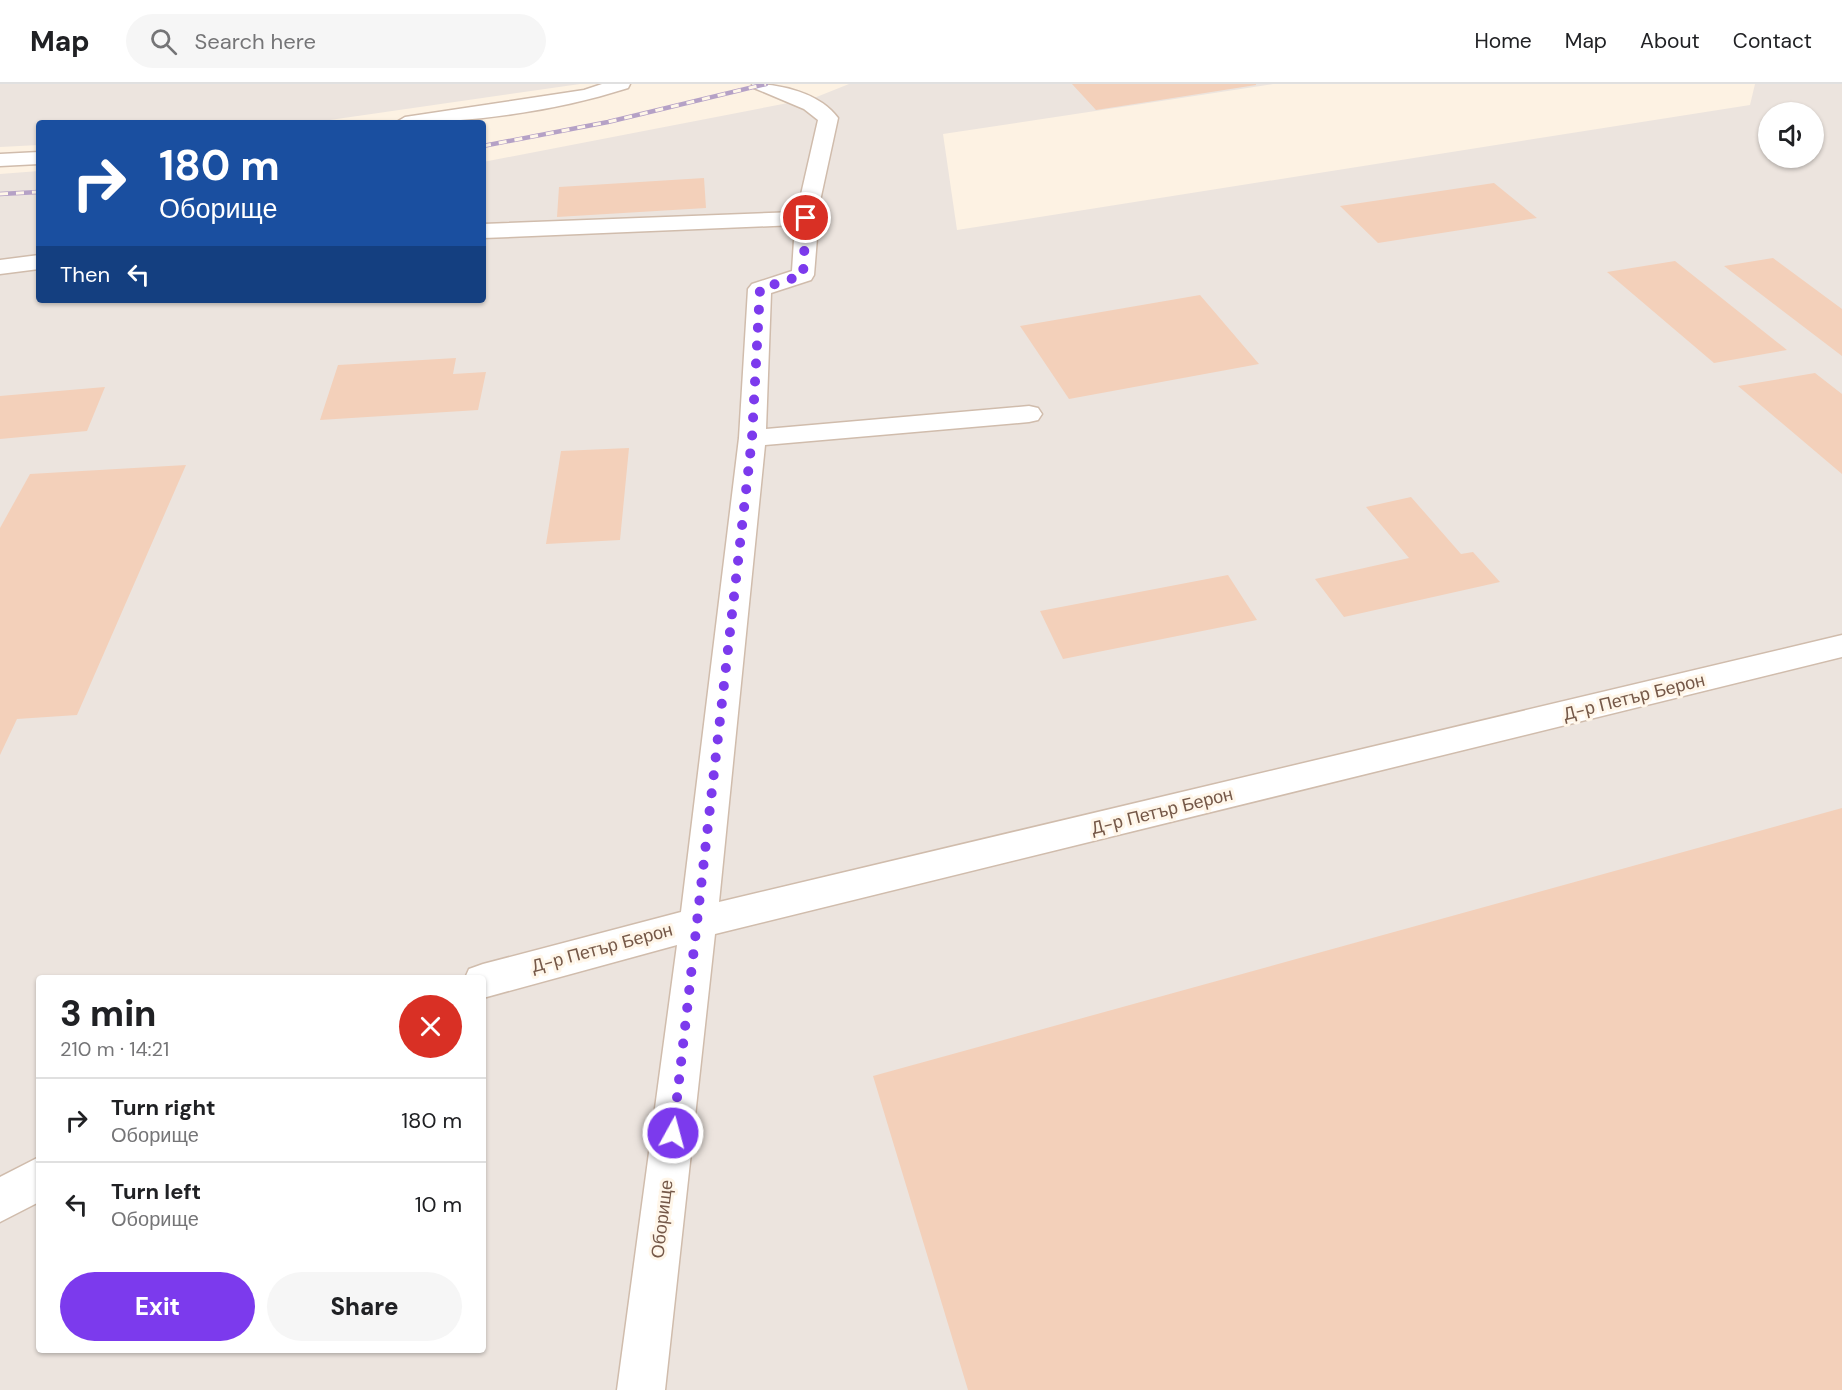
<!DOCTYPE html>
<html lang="en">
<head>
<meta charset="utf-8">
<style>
	:root { --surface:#fff; --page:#f6f6f6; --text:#202124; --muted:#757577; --line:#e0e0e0; --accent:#7c3aed }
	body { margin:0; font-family:"DM Sans",sans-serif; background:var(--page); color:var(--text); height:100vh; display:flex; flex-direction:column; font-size:22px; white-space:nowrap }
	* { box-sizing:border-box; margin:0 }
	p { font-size:20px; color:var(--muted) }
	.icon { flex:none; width:33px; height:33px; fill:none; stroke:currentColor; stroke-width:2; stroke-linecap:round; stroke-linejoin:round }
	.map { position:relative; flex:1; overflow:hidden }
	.panel { position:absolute; left:36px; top:891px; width:450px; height:378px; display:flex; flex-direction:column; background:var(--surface); border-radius:6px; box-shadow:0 2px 4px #0004 }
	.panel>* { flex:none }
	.top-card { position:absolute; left:36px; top:36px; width:450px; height:183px; border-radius:6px; box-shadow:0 2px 4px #0004; background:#1a4fa0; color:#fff; overflow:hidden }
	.fabs { position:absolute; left:1758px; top:18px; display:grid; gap:12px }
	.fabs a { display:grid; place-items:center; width:66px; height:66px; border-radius:50%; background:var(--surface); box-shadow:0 2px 4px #0004; font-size:30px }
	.pin { position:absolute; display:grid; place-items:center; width:51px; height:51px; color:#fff; margin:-26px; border:3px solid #fff; border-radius:50%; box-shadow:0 2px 6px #0007 }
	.me { position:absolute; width:66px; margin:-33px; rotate:7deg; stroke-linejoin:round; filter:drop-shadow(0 0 4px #0008) }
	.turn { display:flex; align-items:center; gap:21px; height:126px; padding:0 24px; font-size:27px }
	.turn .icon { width:78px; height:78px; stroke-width:2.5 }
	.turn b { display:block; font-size:42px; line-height:51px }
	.then { display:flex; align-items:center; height:57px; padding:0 24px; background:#0003; gap:12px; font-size:22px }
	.round { display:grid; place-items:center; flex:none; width:63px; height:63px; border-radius:32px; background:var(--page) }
	.headline { display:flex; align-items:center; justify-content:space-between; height:102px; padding:0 24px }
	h1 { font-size:36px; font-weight:800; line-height:45px }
	.action { display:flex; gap:12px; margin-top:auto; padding:12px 24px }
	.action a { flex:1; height:69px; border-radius:36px; background:var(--accent); color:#fff; font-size:24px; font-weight:800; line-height:69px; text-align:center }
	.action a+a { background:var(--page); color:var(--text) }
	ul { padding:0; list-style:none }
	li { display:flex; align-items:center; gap:18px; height:84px; padding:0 24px; border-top:2px solid var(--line) }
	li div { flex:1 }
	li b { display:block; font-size:22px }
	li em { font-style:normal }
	header { display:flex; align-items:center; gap:36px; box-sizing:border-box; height:84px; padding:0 30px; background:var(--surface); border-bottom:2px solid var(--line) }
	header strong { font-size:28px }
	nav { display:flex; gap:33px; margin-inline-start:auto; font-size:21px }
	.search { width:420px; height:54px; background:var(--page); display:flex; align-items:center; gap:15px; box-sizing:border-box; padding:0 21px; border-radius:33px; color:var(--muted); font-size:22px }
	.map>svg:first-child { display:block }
</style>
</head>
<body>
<header>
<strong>Map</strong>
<div class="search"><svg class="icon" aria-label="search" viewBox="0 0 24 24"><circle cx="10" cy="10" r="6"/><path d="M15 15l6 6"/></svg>Search here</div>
<nav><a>Home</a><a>Map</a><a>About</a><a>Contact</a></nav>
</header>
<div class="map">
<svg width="1842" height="1306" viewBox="0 0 1842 1306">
	<rect width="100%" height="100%" fill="#fdf2e3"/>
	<path fill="#ece4de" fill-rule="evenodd" d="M0,0H580L309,39H39V61L0,63Z
		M849,0H1273L943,50L957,146L1750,21L1755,0H1842V1306H0V90L39,87V216H483V78L814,14ZM1768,28H1814V74H1768ZM39,894H483V1266H39Z"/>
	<path fill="#f3d0ba" d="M1072,0H1256V1L1096,26Z
		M704,94L706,124L557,133L559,103Z
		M1494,99L1537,134L1378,159L1340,122Z
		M1773,174L1842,225V272L1724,182Z
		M1675,177L1787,266L1714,279L1607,188Z
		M1200,211L1259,280L1069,315L1020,242Z
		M456,274L453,290L486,288L478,326L320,336L338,281Z
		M1815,289L1842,310V390L1738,302Z
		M105,303L87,347L0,355V312Z
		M629,364L620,456L546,460L561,367Z
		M186,381L77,631L17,635L0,671V444L30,390Z
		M1411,413L1461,470L1473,468L1500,498L1344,533L1315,495L1409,474L1366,423Z
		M1228,491L1257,536L1063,575L1040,527Z
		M1842,724V1306H968L873,992Z"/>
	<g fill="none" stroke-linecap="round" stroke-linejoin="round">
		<g stroke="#d0bcac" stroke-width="3">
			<path id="minor" d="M602,0H630L628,4C556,27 471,39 395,39L405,33L584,6Z
				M752,0C780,0 820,9 838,34L820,117L814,191L811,196L771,209L766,345L1029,322L1038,324L1042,330L1038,336L1029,338L765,361L719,818L1842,551V573L715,850L665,1306H617L677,861L483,914V894H465L469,885L483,880L681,828L739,354L748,205L752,200L792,187L795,141L483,154V140L797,128L818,36L804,25L754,4Z
				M39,68V80L0,82V70Z
				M39,171V185L0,190V176Z
				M39,1073V1118L0,1138V1093Z"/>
		</g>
		<use href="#minor" fill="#fff" fill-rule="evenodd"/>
		<g stroke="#b5a1c6" stroke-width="4.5">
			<path id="rail" d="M483,62L608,38L766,0
				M0,110L39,108"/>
		</g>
		<use href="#rail" stroke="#fff6e9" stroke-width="3" stroke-dasharray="8" stroke-linecap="butt"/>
	</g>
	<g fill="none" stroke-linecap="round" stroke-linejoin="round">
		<path stroke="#7c3aed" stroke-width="10" stroke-dasharray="0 18" d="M673,1049L752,354L760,205L803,191L806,134"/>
	</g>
	<g text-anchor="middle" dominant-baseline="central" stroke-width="6" stroke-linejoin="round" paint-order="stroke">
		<g font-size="18" fill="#755848" stroke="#fff6e9">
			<text transform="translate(1634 613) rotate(-14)">Д-р Петър Берон</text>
			<text transform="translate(1162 727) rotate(-14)">Д-р Петър Берон</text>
			<text transform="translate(602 864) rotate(-15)">Д-р Петър Берон</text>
			<text transform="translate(662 1135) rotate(-83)">Оборище</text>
		</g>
	</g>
</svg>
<div class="fabs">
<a><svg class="icon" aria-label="sound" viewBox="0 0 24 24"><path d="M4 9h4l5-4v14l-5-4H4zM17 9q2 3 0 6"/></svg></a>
</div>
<div class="pin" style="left:806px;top:134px;background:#d93025"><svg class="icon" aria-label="arrive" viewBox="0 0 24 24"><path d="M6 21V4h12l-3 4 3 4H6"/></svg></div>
<svg class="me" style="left:673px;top:1049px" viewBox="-20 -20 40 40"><circle r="17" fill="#7c3aed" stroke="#fff" stroke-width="3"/><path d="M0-11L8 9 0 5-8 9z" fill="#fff"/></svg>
<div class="top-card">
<div class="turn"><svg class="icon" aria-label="right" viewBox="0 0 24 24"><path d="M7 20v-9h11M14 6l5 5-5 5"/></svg><div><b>180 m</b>Оборище</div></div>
<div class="then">Then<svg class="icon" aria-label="left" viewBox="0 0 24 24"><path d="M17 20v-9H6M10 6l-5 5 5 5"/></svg></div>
</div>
<section class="panel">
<div class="headline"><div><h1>3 min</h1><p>210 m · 14:21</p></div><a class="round" style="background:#d93025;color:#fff"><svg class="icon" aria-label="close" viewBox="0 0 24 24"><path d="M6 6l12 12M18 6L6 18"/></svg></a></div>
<ul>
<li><svg class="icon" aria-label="right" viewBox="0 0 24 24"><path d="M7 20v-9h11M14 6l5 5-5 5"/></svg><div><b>Turn right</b><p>Оборище</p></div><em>180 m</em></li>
<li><svg class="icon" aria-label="left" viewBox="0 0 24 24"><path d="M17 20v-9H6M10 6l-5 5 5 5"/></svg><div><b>Turn left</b><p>Оборище</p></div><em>10 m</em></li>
</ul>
<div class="action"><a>Exit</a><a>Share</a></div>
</section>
</div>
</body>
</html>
